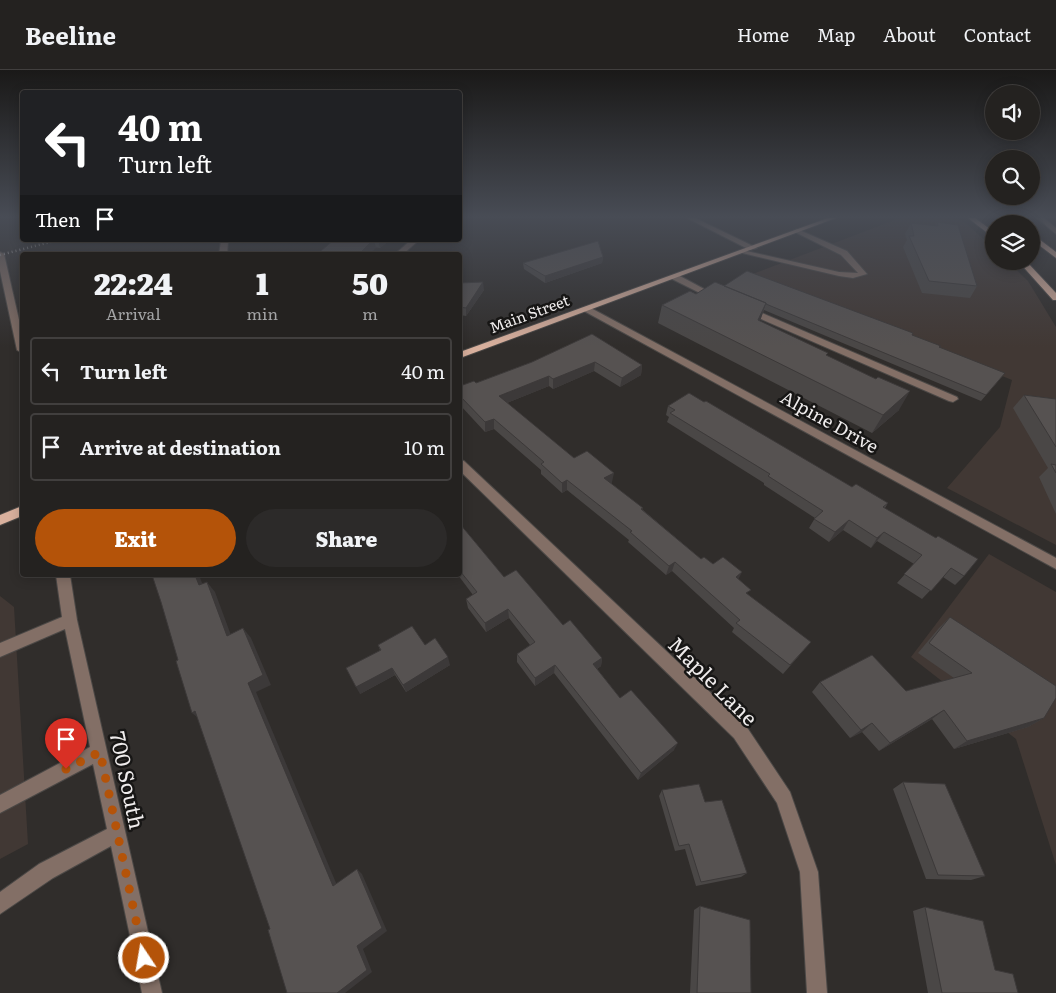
<!DOCTYPE html>
<html lang="en">
<head>
<meta charset="utf-8">
<style>
	:root { --surface:#242220; --page:#2c2a29; --text:#f1f3f6; --muted:#a3a4a5; --line:#413f3e; --accent:#b45309 }
	body { margin:0; font-family:Literata,serif; background:var(--page); color:var(--text); height:100vh; display:flex; flex-direction:column; font-size:19px; white-space:nowrap }
	* { box-sizing:border-box; margin:0 }
	p { font-size:16px; color:var(--muted) }
	.icon { flex:none; width:28px; height:28px; fill:none; stroke:currentColor; stroke-width:2; stroke-linecap:round; stroke-linejoin:round }
	.map { position:relative; flex:1; overflow:hidden }
	.drawer { position:absolute; left:20px; top:182px; width:442px; height:325px; display:flex; flex-direction:column; background:var(--surface); border-radius:5px; box-shadow:0 2px 12px #0003,0 0 0 1px var(--line) }
	.drawer>* { flex:none }
	.guide { position:absolute; left:20px; top:20px; width:442px; height:152px; border-radius:5px; box-shadow:0 2px 12px #0003,0 0 0 1px var(--line); background:#202124; color:#fff; overflow:hidden }
	.fabs { position:absolute; left:985px; top:15px; display:grid; gap:10px }
	.fabs a { display:grid; place-items:center; width:55px; height:55px; border-radius:50%; background:var(--surface); box-shadow:0 2px 12px #0003,0 0 0 1px var(--line); font-size:25px }
	.pin { position:absolute; display:grid; place-items:center; width:42px; height:42px; color:#fff; margin:-51px -21px; border-radius:50% 50% 50% 0; rotate:-45deg; box-shadow:0 0 5px #0007 }
	.pin .icon { rotate:45deg }
	.me { position:absolute; width:55px; margin:-28px; rotate:348deg; stroke-linejoin:round; filter:drop-shadow(0 0 4px #0008) }
	.turn { display:flex; align-items:center; gap:18px; height:105px; padding:0 15px; font-size:22px }
	.turn .icon { width:65px; height:65px; stroke-width:2.5 }
	.turn b { display:block; font-size:35px; line-height:42px }
	.then { display:flex; align-items:center; height:48px; padding:0 15px; background:#0003; gap:10px; font-size:19px }
	.eta { display:flex; justify-content:space-evenly; align-items:center; height:85px; text-align:center }
	.eta b { font-size:30px; font-weight:800; line-height:35px }
	.primary-button { display:flex; gap:10px; margin-top:auto; padding:10px 15px }
	.primary-button a { flex:1; height:58px; border-radius:30px; background:var(--accent); color:#fff; font-size:20px; font-weight:800; line-height:58px; text-align:center }
	.primary-button a+a { background:var(--page); color:var(--text) }
	ul { padding:0; list-style:none }
	li { display:flex; align-items:center; gap:15px; height:68px; margin:0 10px 8px; padding:0 5px; border:2px solid var(--line); border-radius:5px }
	li div { flex:1 }
	li b { display:block; font-size:19px }
	li em { font-style:normal }
	header { display:flex; align-items:center; gap:30px; box-sizing:border-box; height:70px; padding:0 25px; background:var(--surface); border-bottom:1px solid var(--line) }
	header strong { font-size:24px }
	nav { display:flex; gap:28px; margin-inline-start:auto; font-size:18px }
	.map>svg:first-child { display:block }
</style>
</head>
<body>
<header>
<strong>Beeline</strong>
<nav><a>Home</a><a>Map</a><a>About</a><a>Contact</a></nav>
</header>
<div class="map">
<svg width="1056" height="923" viewBox="0 0 1056 923">
	<rect width="100%" height="100%" fill="#302d2b"/>
	<path fill="#413834" d="M900,148H954L966,153L994,179V191H1007L1028,211L1056,257V475L947,418L1000,357L1012,310L750,205Z
		M989,484L1056,522V795L1016,669L911,587Z
		M0,526L14,537L28,774L0,789Z"/>
	<g fill="none" stroke-linecap="round" stroke-linejoin="round">
		<g stroke="#4b4846" stroke-width="2">
			<path id="minor" d="M687,148H695L757,178L750,180Z
				M1037,148H1044L1056,158V164Z
				M797,159L847,181L867,204L853,208L839,206L738,182L742,180L839,202L858,203L841,185L793,161Z
				M221,170L228,172L227,185H219Z
				M411,170H419L402,185H394Z
				M0,182L4,184L22,263V283L17,280L0,201Z
				M672,205H678L719,227L712,229L672,209Z
				M587,236L1056,488V499L584,241L583,239Z
				M748,237L957,327L958,329L953,332L949,331L745,242V238Z
				M460,390L464,391L746,656L790,722L818,802L827,923H807L800,802L777,733L734,668L460,401Z
				M56,505H70L77,550L162,923H142L111,776L53,808L0,844V822L39,794L107,759L93,694L0,743V725L90,677L65,559L0,587V573L62,547Z"/>
		</g>
		<g stroke="#4b4846" stroke-width="2">
			<path id="major" d="M828,148H836L460,288V282Z
				M968,148H975L994,162V168Z
				M1005,148H1012L1020,154H1012Z
				M1031,163L1056,182V188L1031,169Z
				M1018,191H1026L1056,223V230H1053Z
				M22,436V446L0,455V445Z"/>
		</g>
		<use href="#minor" fill="#836f66" fill-rule="evenodd"/>
		<use href="#major" fill="#d9b09d" fill-rule="evenodd"/>
		<path stroke="#adaaa9" stroke-width="2.5" stroke-dasharray="1 3" stroke-linecap="butt" d="M0,185L58,170"/>
	</g>
	<path fill="#4a4746" d="M937,152L977,216L970,228L922,223L903,177L907,170L905,164L911,153L935,156Z
		M334,170H390L380,178Z
		M603,187L602,193L545,213L524,199L523,193Z
		M460,213L484,220L466,246L460,245Z
		M724,216L912,265L940,277L1000,309L981,331L764,240L760,251L827,286L899,340L872,363L658,253L662,235L696,224Z
		M592,264L642,295L641,305L620,317L594,301L553,319L549,316L507,333L574,388L612,412L611,413L701,489L713,494L738,509L748,525L804,580L783,604L732,562L734,558L672,501L666,505L628,472L629,470L567,420L562,423L541,404V400L494,359L485,362L460,335V316L476,313L532,292Z
		M1024,325L1056,329V444L1039,407L1048,398L1013,338Z
		M704,332L852,417L888,433L885,438L964,506L955,515L943,507L922,529L897,513L914,494L877,471L871,478L843,460L829,472L809,458L815,448L764,415V413L667,352L669,347L666,345L668,336Z
		M460,454L504,507L563,555L602,588L601,596L597,599L620,628L674,680L638,710L554,603L535,616L517,592V584L530,575L509,548L486,562L468,538L466,529L473,525L458,505H460Z
		M950,547L1044,648L1028,657L954,679L932,649L879,681L862,662L850,668L812,622L820,612L906,621L954,608L918,583L939,558Z
		M378,575H425L450,595L406,622L395,605L360,624L380,580Z
		M903,712L985,806L971,810L926,809L893,719Z
		M662,720L705,732L747,803L741,807L696,816L685,779L675,781L659,726Z
		M700,836L751,923H690L694,840Z
		M925,837L995,900L1018,923H928L913,841Z"/>
	<path fill="#3c3939" d="M373,170H374L376,178L368,185H358Z
		M378,170H390L380,178Z
		M603,187L602,193L545,213V206Z
		M483,212L484,220L466,246V238Z
		M766,233L760,251L758,250Z
		M595,292L594,301L553,319V309Z
		M642,295L641,305L620,317L622,308Z
		M549,306V316L499,336V326Z
		M910,321L899,340L872,363L883,345Z
		M494,349V359L485,362V352Z
		M614,403L612,412L603,418L604,408Z
		M567,410V420L562,423V413Z
		M849,450L843,460L829,472L835,462Z
		M884,462L877,471L871,478L877,468Z
		M675,492L672,501L666,505L669,496Z
		M742,502L737,512L736,507Z
		M195,505H199L207,526L199,515Z
		M207,512L215,522L235,576L227,566Z
		M508,539L509,548L486,562L485,553Z
		M243,558L251,568L271,615L256,622L339,820L333,816L248,613Z
		M448,587L450,595L406,622L403,615Z
		M602,588L601,596L591,603L593,594Z
		M555,595L554,603L535,616V608Z
		M392,598L395,605L360,624L356,617Z
		M944,640L932,649L879,681L890,673Z
		M195,641L202,651L192,643Z
		M1044,648L1028,657L954,679L967,671Z
		M872,653L862,662L850,668L861,660Z
		M678,673L674,680L638,710L641,703Z
		M357,799L362,804L387,861L363,879L372,902L345,923H337L357,876Z"/>
	<path fill="#565251" stroke="#3c3939" d="M937,152L958,155L977,216L929,211L909,166H914L911,153L938,156Z
		M334,170H373L358,185H316Z
		M598,171L603,187L545,206L523,193Z
		M747,201L913,263L912,265L941,276L939,277L1005,303L986,325L766,234V233L724,216Z
		M483,212L466,238L460,237V213Z
		M715,212L766,233L758,250L828,283L826,285L876,309L878,307L910,321L883,345L662,235L690,221L696,224Z
		M592,264L642,295L622,308L595,292L553,309L549,306L499,326L574,388L587,381L614,403L604,408L643,438L641,439L701,489L704,487L713,494L723,487L742,502L736,507L751,520L746,523L811,572L790,595L736,553L740,550L675,492L669,496L630,462L632,461L567,410L562,413L541,394L544,392L494,349L485,352L460,326V316L474,311L476,313L532,292Z
		M689,323L704,332L706,331L852,417L856,414L888,433L883,437L936,468L938,466L978,489L964,506L951,498L931,521L904,504L922,485L884,462L877,468L849,450L835,462L814,449L823,441L768,406L770,404L670,343L675,340L668,336Z
		M1024,325L1056,329V377Z
		M1051,394L1056,395V403Z
		M460,454L504,507L516,500L563,555L570,550L602,588L593,594L620,628L631,620L678,673L641,703L555,595L535,608L517,584L535,572L508,539L485,553L466,529L477,522L460,501Z
		M152,505H195L199,515L207,512L227,566L243,558L263,605L248,613L333,816L357,799L382,858L357,876L367,900L337,923H287L268,860L270,859L195,641L192,643L176,591L178,590L161,532Z
		M950,547L1056,616V628L1044,648L967,671L944,640L890,673L872,653L861,660L820,612L872,585L906,621L972,603L929,573Z
		M412,556L425,575L435,568L448,587L403,615L392,598L356,617L346,598L381,580L378,575Z
		M903,712L945,714L985,806L938,805Z
		M699,714L705,732L722,730L747,803L701,812L689,774L679,776L662,720Z
		M700,836L750,850L751,923H697Z
		M925,837L983,851L995,900L1013,904L1018,923H942Z"/>
	<linearGradient id="sky" x2="0" y2="1"><stop stop-color="#1a1918"/><stop offset="0.53" stop-color="#484c55"/><stop offset="1" stop-color="#484c55" stop-opacity="0"/></linearGradient>
	<rect width="1056" height="277" fill="url(#sky)"/>
	<g fill="none" stroke-linecap="round" stroke-linejoin="round">
		<path stroke="#b45309" stroke-width="9" stroke-dasharray="0 16.2" d="M66,699L100,682L144,888"/>
	</g>
	<g text-anchor="middle" dominant-baseline="central" stroke-width="5" stroke-linejoin="round" paint-order="stroke">
		<g font-size="15" fill="#efecec" stroke="#171615">
			<text transform="translate(529 243) rotate(-20)">Main Street</text>
		</g>
		<g font-size="18" fill="#efecec" stroke="#171615">
			<text transform="translate(830 351) rotate(29)">Alpine Drive</text>
		</g>
		<g font-size="21" fill="#efecec" stroke="#171615">
			<text transform="translate(714 610) rotate(45)">Maple Lane</text>
			<text transform="translate(129 710) rotate(78)">700 South</text>
		</g>
	</g>
</svg>
<div class="fabs">
<a><svg class="icon" aria-label="sound" viewBox="0 0 24 24"><path d="M4 9h4l5-4v14l-5-4H4zM17 9q2 3 0 6"/></svg></a>
<a><svg class="icon" aria-label="search" viewBox="0 0 24 24"><circle cx="10" cy="10" r="6"/><path d="M15 15l6 6"/></svg></a>
<a><svg class="icon" aria-label="layers" viewBox="0 0 24 24"><path d="M12 4l9 5-9 5-9-5zM3 14l9 5 9-5"/></svg></a>
</div>
<div class="pin" style="left:66px;top:699px;background:#d93025"><svg class="icon" aria-label="arrive" viewBox="0 0 24 24"><path d="M6 21V4h12l-3 4 3 4H6"/></svg></div>
<svg class="me" style="left:144px;top:888px" viewBox="-20 -20 40 40"><circle r="17" fill="#b45309" stroke="#fff" stroke-width="3"/><path d="M0-11L8 9 0 5-8 9z" fill="#fff"/></svg>
<div class="guide">
<div class="turn"><svg class="icon" aria-label="left" viewBox="0 0 24 24"><path d="M17 20v-9H6M10 6l-5 5 5 5"/></svg><div><b>40 m</b>Turn left</div></div>
<div class="then">Then<svg class="icon" aria-label="arrive" viewBox="0 0 24 24"><path d="M6 21V4h12l-3 4 3 4H6"/></svg></div>
</div>
<section class="drawer">
<div class="eta">
<div><b>22:24</b><p>Arrival</p></div>
<div><b>1</b><p>min</p></div>
<div><b>50</b><p>m</p></div>
</div>
<ul>
<li><svg class="icon" aria-label="left" viewBox="0 0 24 24"><path d="M17 20v-9H6M10 6l-5 5 5 5"/></svg><div><b>Turn left</b></div><em>40 m</em></li>
<li><svg class="icon" aria-label="arrive" viewBox="0 0 24 24"><path d="M6 21V4h12l-3 4 3 4H6"/></svg><div><b>Arrive at destination</b></div><em>10 m</em></li>
</ul>
<div class="primary-button"><a>Exit</a><a>Share</a></div>
</section>
</div>
</body>
</html>
